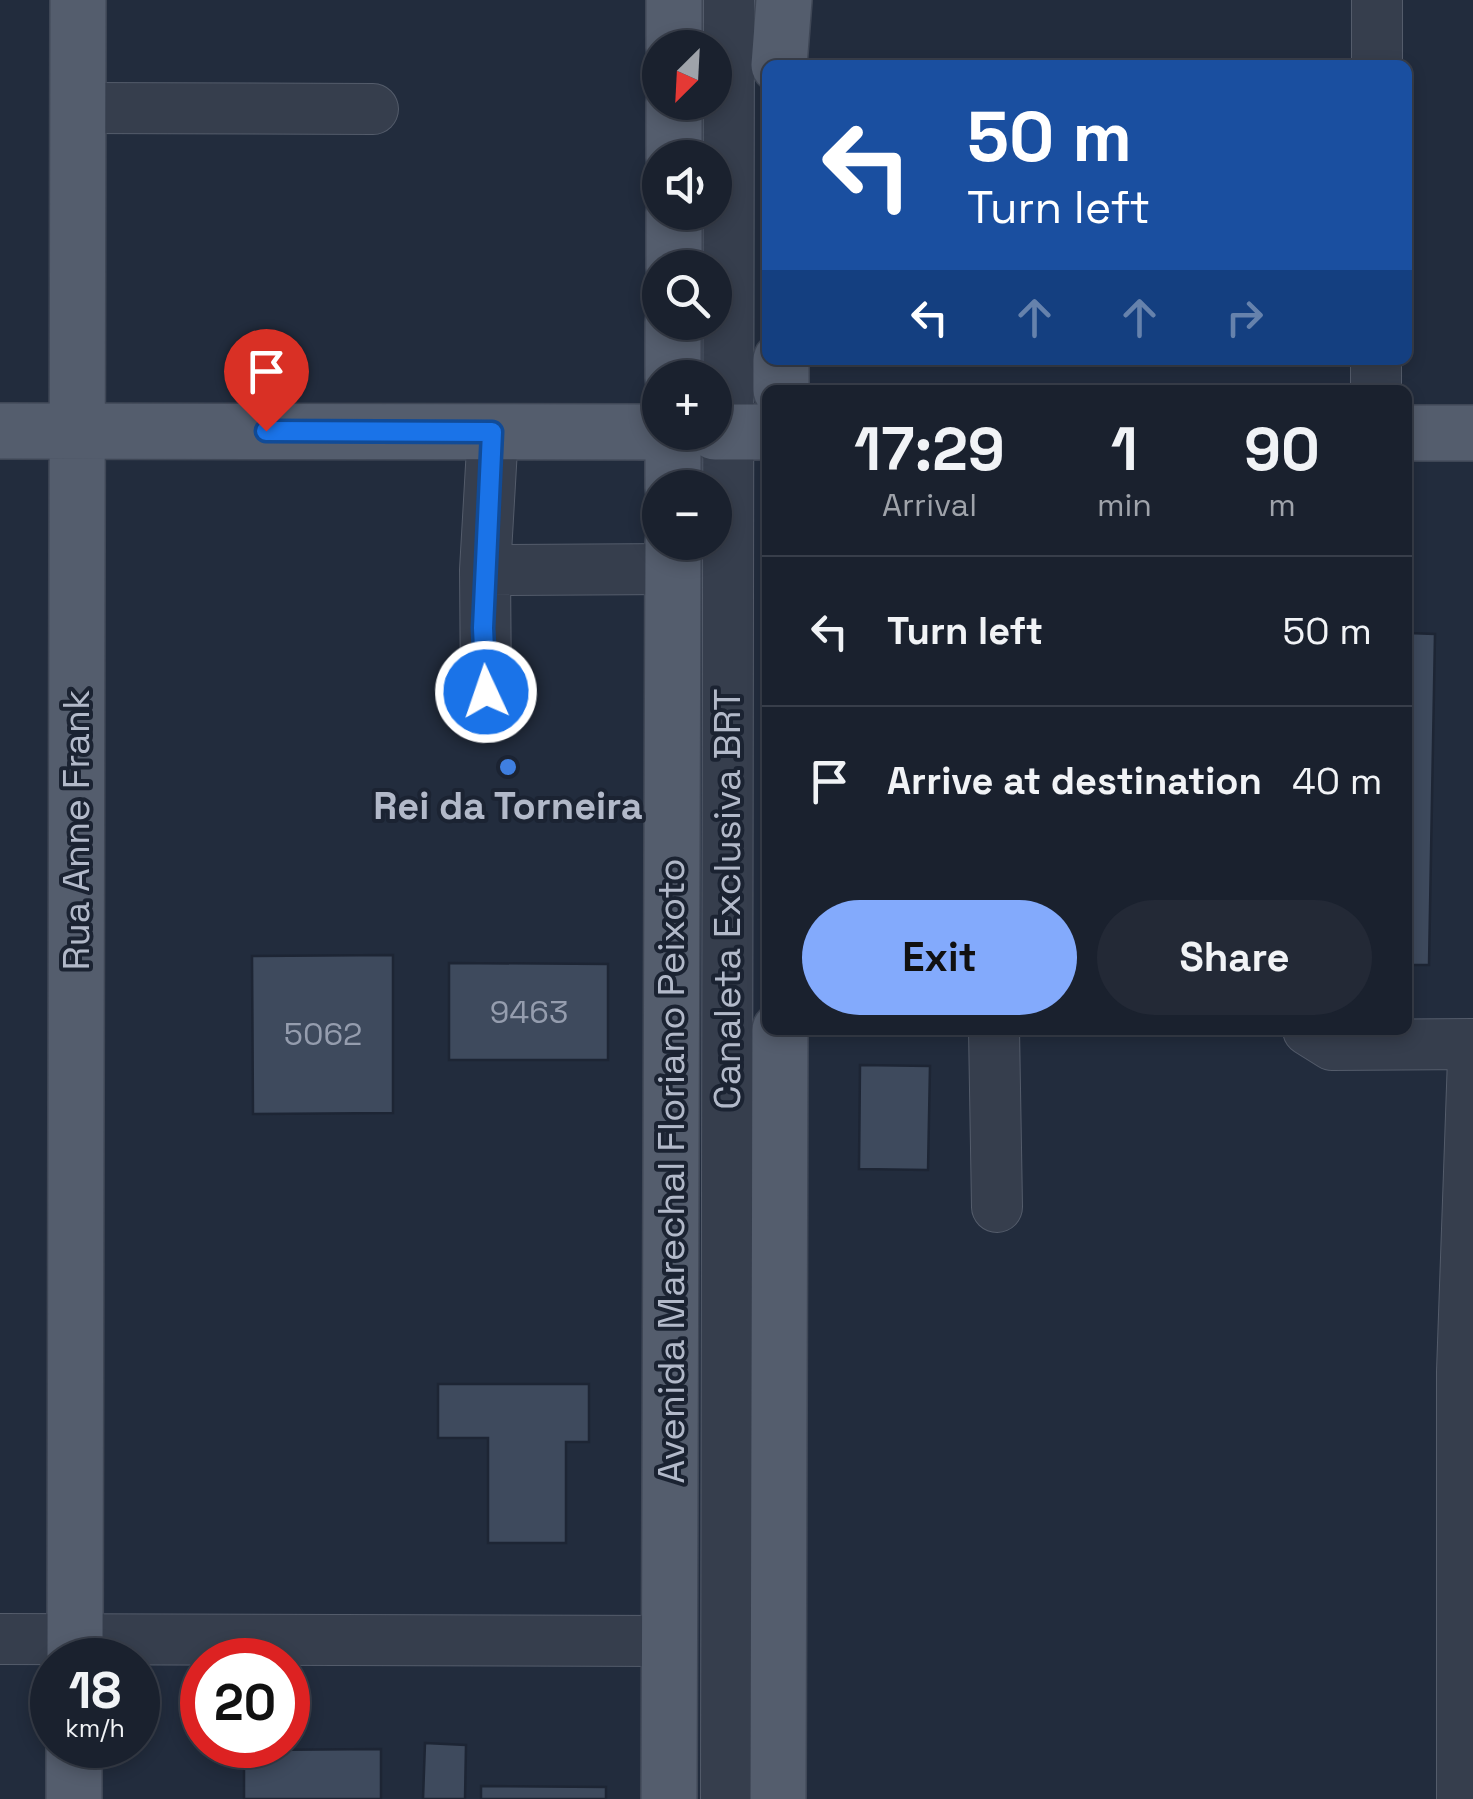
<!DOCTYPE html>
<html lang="en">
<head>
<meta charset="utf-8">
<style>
	:root { --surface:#1a212e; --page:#232936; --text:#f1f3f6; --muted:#9fa3aa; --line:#383e4a; --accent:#83aafc }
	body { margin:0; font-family:"Space Grotesk",sans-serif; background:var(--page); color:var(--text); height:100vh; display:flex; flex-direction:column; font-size:38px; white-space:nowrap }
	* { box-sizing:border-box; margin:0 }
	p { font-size:32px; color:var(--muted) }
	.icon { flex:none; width:55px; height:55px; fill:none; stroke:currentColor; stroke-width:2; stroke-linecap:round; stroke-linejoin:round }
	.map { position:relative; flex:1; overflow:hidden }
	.details { position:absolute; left:762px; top:385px; width:650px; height:650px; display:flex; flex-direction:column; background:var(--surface); border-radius:15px; box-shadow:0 5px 15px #0003,0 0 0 2px var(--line) }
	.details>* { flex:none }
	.hud { position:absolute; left:762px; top:60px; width:650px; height:305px; border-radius:15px; box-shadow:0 5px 15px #0003,0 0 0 2px var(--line); background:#1a4fa0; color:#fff; overflow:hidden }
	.needle { width:65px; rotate:204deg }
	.fabs { position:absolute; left:642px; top:30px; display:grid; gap:20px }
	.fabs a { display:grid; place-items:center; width:90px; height:90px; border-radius:50%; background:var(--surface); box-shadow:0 5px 15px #0003,0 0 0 2px var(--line); font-size:50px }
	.speed { position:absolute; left:30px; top:1638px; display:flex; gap:20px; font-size:50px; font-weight:700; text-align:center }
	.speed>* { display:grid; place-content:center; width:130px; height:130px; border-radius:50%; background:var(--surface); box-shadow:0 5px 15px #0003,0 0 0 2px var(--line); line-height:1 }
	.speed small { font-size:25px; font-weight:400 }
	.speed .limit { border:15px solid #d22; background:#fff; color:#111 }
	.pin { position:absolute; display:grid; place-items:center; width:85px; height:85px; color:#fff; margin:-102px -42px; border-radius:50% 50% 50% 0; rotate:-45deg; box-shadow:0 0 10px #0007 }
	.pin .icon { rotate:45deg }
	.me { position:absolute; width:110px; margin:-55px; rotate:357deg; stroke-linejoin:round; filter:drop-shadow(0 0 8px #0008) }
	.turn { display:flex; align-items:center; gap:35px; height:210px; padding:0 40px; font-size:45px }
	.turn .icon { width:130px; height:130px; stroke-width:2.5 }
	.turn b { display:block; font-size:70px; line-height:85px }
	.lanes { display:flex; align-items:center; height:95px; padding:0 40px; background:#0003; justify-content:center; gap:50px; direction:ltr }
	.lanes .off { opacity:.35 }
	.eta { display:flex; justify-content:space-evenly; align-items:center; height:170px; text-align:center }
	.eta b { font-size:60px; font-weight:600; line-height:70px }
	.action { display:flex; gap:20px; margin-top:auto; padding:20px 40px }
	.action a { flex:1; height:115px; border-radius:60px; background:var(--accent); color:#111; font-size:40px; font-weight:600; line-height:115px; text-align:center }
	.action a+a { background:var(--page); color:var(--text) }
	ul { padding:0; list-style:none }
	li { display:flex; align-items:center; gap:30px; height:150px; padding:0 40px; border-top:2px solid var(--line) }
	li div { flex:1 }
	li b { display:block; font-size:38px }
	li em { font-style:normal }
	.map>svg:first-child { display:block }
</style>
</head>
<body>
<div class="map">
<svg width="1473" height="1799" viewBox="0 0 1473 1799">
	<rect width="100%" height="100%" fill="#222c3d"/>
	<path fill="#3e4a5d" stroke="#1d2534" stroke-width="2.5" d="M1408,633L1435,634L1429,965H1408Z
		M393,955V1113L253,1114L252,956Z
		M449,963L608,964V1060H449Z
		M864,1030H930V1035H864Z
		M860,1065L930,1066L928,1170L859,1169Z
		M438,1384H589V1442H566V1543H488V1438H438Z
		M425,1743L466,1745L465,1799H423Z
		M381,1749V1799H244V1750Z
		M481,1786L606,1787V1799H481Z"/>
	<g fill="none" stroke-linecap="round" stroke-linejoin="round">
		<g stroke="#545c6b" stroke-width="52">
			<path id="minor" d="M1377,65V0
				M78,108L373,109
				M1376,390V360
				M493,431L485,570L673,569
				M485,570L486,693
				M994,1030L997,1207
				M1308,1030L1332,1045L1473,1044
				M0,1639L669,1641
				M726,1799L729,0
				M1462,1799V1372L1473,1058"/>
		</g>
		<g stroke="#3f4756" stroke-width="58">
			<path id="major" d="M674,48V0
				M779,65L784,0
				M674,158V102
				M674,268V212
				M781,360V390
				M673,378V322
				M0,431L660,432
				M715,432H768
				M1408,433H1473
				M673,488V432
				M75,1660L78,0
				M74,1799V1745
				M669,1799L673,542
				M778,1799L780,1030"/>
		</g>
		<use href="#minor" stroke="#363e4d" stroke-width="50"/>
		<use href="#major" stroke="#545d6d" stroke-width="55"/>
	</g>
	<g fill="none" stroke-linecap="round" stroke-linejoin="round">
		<g stroke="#114b97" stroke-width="25">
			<path id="route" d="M266,431L492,432L483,628L486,692"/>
		</g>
		<use href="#route" stroke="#1a73e8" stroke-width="18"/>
	</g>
	<circle fill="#3f7fe0" stroke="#1b2332" stroke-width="4" cx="508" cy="767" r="10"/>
	<g text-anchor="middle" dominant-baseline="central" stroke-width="8" stroke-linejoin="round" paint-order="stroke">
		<g font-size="32" fill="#959dae">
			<text x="529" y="1012">9463</text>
			<text x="323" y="1034">5062</text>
		</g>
		<g font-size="38" font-weight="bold" fill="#b2b9c9" stroke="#1b2332">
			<text x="508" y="806">Rei da Torneira</text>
		</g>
		<g font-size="38" fill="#b2b9c9" stroke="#1b2332">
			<text transform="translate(76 830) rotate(-90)">Rua Anne Frank</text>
			<text transform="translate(727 899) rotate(-90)">Canaleta Exclusiva BRT</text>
			<text transform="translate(671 1171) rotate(-90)">Avenida Marechal Floriano Peixoto</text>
		</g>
	</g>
</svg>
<div class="fabs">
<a><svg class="needle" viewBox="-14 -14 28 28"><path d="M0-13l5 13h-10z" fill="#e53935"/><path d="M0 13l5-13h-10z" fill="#9fa3aa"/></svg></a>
<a><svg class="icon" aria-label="sound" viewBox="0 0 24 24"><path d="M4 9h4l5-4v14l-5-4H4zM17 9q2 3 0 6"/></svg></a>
<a><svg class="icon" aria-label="search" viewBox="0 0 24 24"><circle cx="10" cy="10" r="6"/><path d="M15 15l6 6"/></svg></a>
<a>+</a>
<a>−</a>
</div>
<div class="speed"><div>18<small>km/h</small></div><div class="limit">20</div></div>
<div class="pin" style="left:266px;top:431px;background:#d93025"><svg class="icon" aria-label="arrive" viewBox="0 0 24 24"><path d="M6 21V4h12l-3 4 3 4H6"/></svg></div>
<svg class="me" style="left:486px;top:692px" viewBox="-20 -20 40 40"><circle r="17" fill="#1a73e8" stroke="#fff" stroke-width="3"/><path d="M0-11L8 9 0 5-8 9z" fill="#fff"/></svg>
<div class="hud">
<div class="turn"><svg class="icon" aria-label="left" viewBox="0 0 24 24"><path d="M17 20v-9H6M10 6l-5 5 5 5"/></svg><div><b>50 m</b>Turn left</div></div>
<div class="lanes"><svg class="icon" aria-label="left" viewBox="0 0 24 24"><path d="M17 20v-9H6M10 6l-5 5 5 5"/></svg><svg class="icon off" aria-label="ahead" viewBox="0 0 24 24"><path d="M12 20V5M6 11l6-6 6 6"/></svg><svg class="icon off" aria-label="ahead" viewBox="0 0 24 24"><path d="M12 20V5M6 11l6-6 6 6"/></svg><svg class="icon off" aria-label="right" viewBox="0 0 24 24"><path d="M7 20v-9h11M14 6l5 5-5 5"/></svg></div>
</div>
<section class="details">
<div class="eta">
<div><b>17:29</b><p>Arrival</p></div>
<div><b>1</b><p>min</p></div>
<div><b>90</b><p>m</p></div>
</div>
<ul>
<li><svg class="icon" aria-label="left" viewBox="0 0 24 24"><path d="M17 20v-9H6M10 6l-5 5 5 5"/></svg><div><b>Turn left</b></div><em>50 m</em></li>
<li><svg class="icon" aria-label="arrive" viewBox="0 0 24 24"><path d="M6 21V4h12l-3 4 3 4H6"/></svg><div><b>Arrive at destination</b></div><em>40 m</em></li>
</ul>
<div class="action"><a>Exit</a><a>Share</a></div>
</section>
</div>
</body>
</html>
